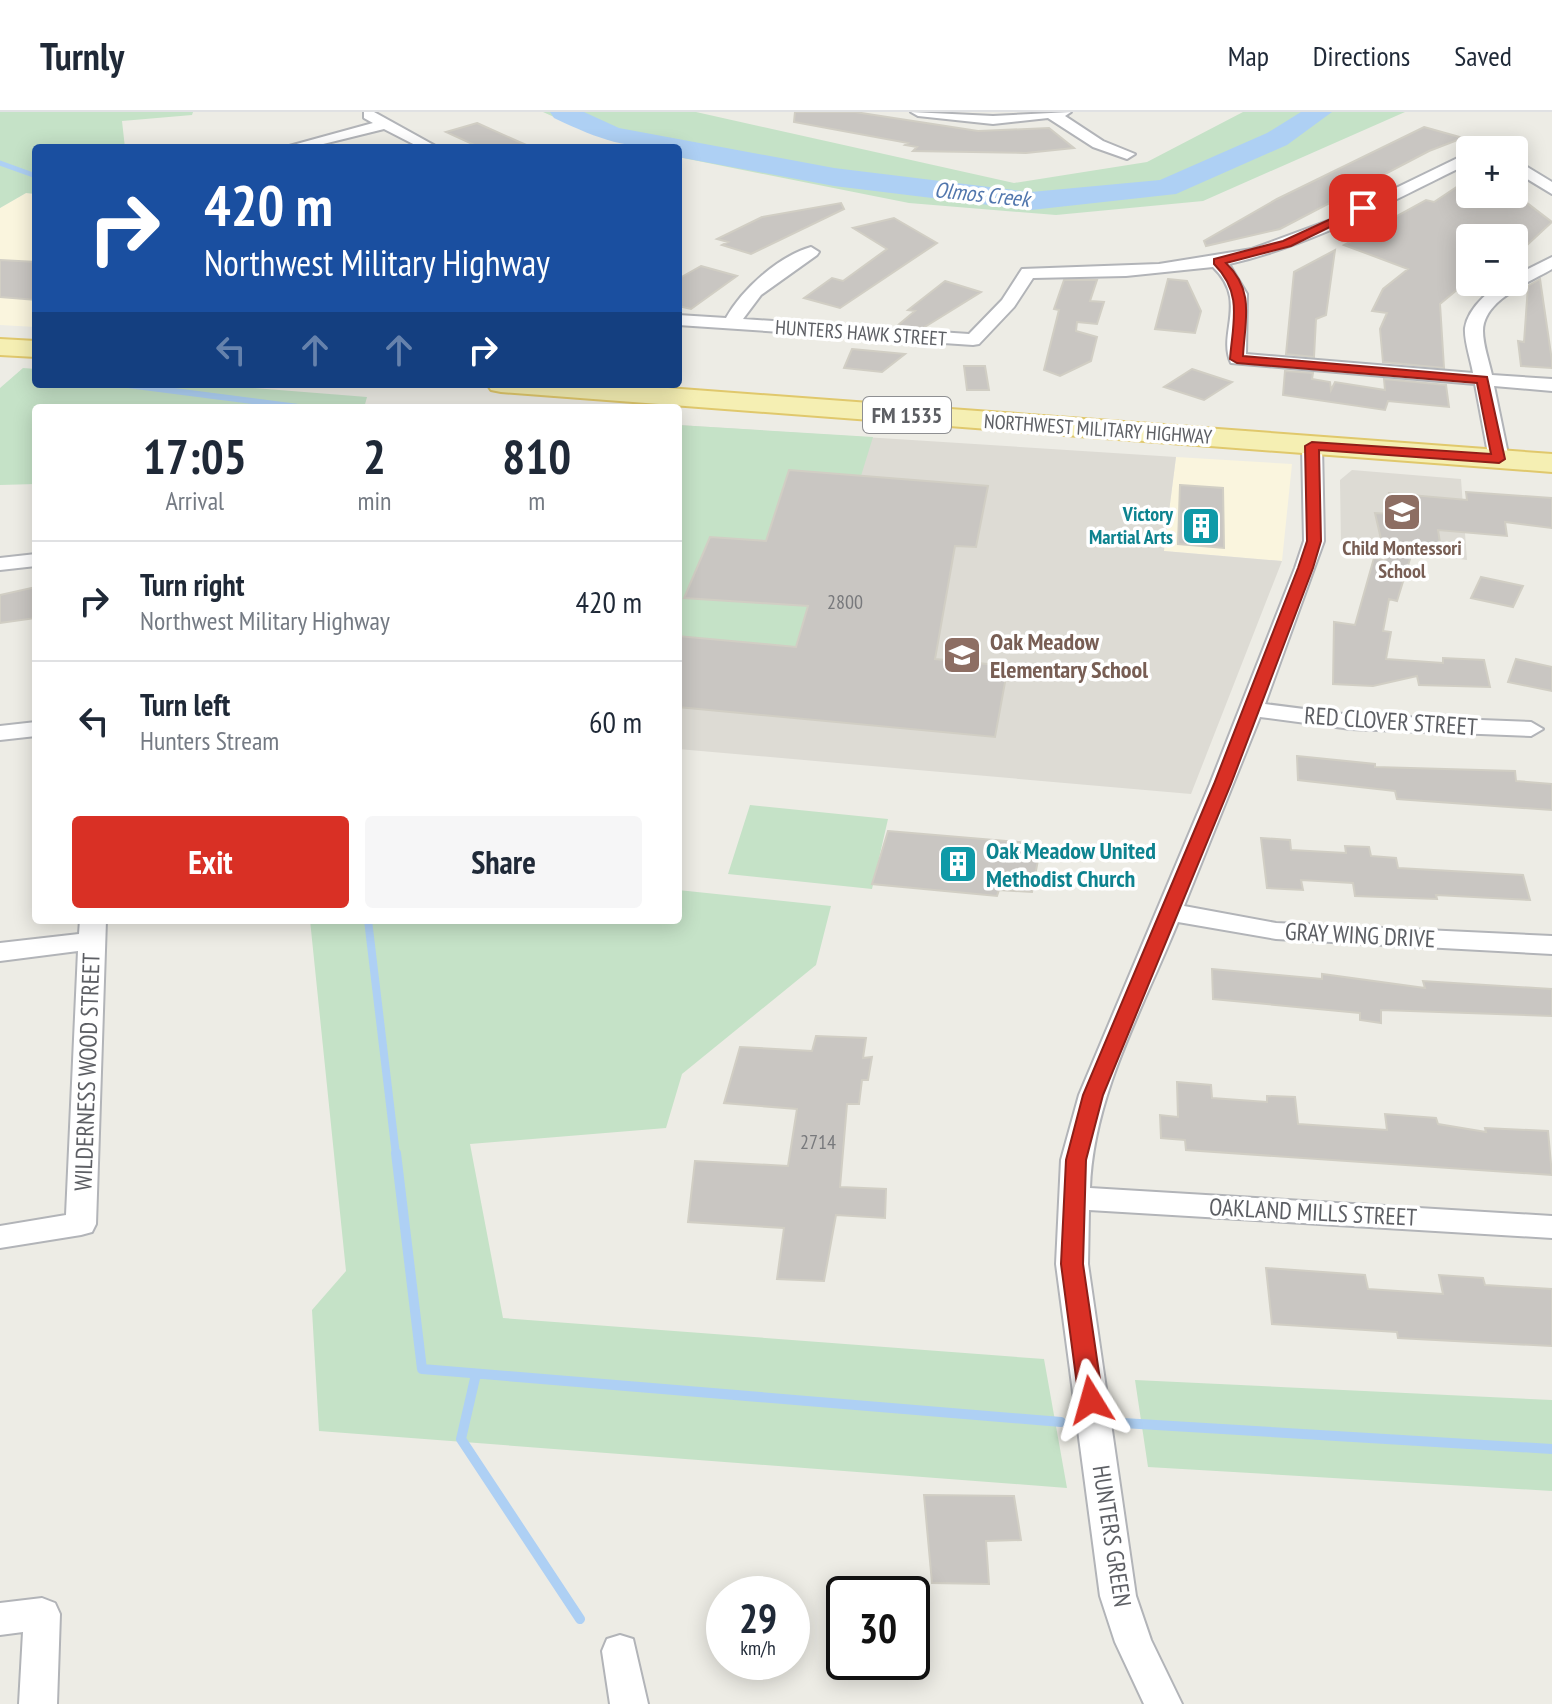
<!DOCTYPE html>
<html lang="en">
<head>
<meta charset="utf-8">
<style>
	:root { --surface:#fff; --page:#f6f6f7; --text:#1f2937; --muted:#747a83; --line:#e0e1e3; --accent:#d93025 }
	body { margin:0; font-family:"PT Sans Narrow",sans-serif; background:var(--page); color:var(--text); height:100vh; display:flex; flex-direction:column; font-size:30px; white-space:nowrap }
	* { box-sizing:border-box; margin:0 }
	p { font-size:26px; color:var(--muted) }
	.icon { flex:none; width:44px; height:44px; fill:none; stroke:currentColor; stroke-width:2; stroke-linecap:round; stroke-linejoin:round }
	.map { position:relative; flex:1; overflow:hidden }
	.side { position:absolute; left:32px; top:292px; width:650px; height:520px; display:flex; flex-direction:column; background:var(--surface); border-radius:8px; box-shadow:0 4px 20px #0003 }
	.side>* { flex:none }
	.guide { position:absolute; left:32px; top:32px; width:650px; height:244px; border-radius:8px; box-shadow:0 4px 20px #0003; background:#1a4fa0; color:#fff; overflow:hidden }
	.buttons { position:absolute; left:1456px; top:24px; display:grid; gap:16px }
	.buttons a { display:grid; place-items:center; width:72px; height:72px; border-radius:8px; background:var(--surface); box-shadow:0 4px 20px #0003; font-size:40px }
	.speed { position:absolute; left:706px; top:1464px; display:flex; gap:16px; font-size:40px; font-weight:700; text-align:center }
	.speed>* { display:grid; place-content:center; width:104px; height:104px; border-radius:50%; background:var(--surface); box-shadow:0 4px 20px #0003; line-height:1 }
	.speed small { font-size:20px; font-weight:400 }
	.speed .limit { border:4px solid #111; border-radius:12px; background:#fff; color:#111 }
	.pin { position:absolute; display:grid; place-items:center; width:68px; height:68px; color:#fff; margin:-34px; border-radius:16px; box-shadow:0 4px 12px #0006 }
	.me { position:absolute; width:88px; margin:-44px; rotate:352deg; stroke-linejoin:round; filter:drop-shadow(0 0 6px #0008) }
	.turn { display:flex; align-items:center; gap:28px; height:168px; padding:0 40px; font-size:36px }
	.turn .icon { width:104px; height:104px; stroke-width:2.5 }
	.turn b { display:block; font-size:56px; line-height:68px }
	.lanes { display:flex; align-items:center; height:76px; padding:0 40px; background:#0003; justify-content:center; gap:40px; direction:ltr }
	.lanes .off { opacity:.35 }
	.eta { display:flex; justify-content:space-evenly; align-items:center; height:136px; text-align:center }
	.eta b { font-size:48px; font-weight:700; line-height:56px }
	.cta { display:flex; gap:16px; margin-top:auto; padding:16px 40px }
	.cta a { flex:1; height:92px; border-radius:8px; background:var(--accent); color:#fff; font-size:32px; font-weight:700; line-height:92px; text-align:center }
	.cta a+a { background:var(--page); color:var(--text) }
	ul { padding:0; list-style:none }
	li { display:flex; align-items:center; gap:24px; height:120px; padding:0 40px; border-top:2px solid var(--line) }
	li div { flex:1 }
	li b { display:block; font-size:30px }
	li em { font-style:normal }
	header { display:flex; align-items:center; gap:48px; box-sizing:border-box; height:112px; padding:0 40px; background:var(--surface); border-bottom:2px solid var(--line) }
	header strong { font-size:38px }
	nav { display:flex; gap:44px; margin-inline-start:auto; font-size:28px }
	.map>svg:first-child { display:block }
</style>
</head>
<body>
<header>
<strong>Turnly</strong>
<nav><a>Map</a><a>Directions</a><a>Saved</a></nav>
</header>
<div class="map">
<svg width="1552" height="1592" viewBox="0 0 1552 1592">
	<rect width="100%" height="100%" fill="#edece5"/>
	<path fill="#faf5de" d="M26,81L36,82V215L0,213V96Z
		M1176,345L1292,352L1282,449L1164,439Z"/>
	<path fill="#dddbd4" d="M678,313L1176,345L1164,439L1282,449L1191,682L678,637Z
		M1352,358L1461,367L1467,448L1341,432L1340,368Z"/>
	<path fill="#c5e2c7" d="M0,0H193L192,3L122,9L125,36H36V82L26,81L0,96Z
		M543,0H696L1014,71L1147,50L1243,0H1405L1203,89L1056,103L909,91L678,45V36C620,36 595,23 543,0Z
		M23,256L36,257V272H202L367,285L364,296H36V372L0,373V276Z
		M678,313L873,325L861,364L789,358L770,418L818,433L710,425L684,485L808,494L796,535L678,524Z
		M750,693L888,707L872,777L728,762Z
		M678,778L831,794L816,853L682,962L666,1016L470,1032L503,1206L1044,1247L1067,1376L319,1319L312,1198L346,1159L310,808H678Z
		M1135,1268L1552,1288V1379L1148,1355Z"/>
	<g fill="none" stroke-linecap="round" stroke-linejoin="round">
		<path stroke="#aed0f4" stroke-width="5" d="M0,51L36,64"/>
		<path stroke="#aed0f4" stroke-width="6" d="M120,272L306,296"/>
		<path stroke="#aed0f4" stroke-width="8" d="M368,808L396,1043"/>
		<path stroke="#aed0f4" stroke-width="10" d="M396,1041L422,1257L1061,1310
			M476,1262L461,1327L580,1507
			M1123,1311L1552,1337"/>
		<path fill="#aed0f4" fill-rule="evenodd" d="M550,0H584L619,16L834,56L1031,80L1160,68L1267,21L1301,0H1332L1287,33L1176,82L1031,98L834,74L678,45V36C623,36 603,29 554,6Z"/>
	</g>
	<path fill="#c9c6c2" stroke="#d1cec4" stroke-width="2" d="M795,0H855L978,19L1049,16L1074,36L1026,41L913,39L917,35L905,33L908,31L794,10Z
		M477,11L533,36H481L446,20Z
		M1424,15L1463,26L1429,39L1280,117L1206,134L1204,129L1277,87Z
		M1470,66V85L1514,81L1552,110L1514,145V126H1470V167L1440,192L1444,256L1383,250L1380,217L1387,201L1372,199L1383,177L1408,157L1344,133L1426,88L1434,90Z
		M841,91L844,97L751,142L722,133L728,130L717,127L762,105Z
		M894,106L937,131L840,196L804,186L832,166L843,169L887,137L853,116Z
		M1335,138L1326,203L1316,207L1314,245L1286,242L1294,160Z
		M0,148L36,150V188L0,185Z
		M701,154L737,164L691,197L678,194V167Z
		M1168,167L1187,169L1201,199L1195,221L1155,217Z
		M1540,167L1552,249V256L1521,254L1518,229L1524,230L1528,174Z
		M1064,168H1097L1090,189L1104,190L1097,212L1077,210L1076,219L1097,225L1091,249L1060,264L1044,258L1059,198L1054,197Z
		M945,169L981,180L923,216L897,214L915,199L908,198Z
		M852,237L905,242L882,260L844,256Z
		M964,254H985L989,278H967Z
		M1192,257L1232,270L1204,288L1164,275Z
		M1285,259L1313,261L1312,267L1330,270L1331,278L1335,270L1385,278L1384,267L1446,273L1449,295L1388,289L1385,298L1283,283Z
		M789,358L988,374L976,435L955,434L935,547L1008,554L995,625L678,595V524L796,535L808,494L684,486L710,425L766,429Z
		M1180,373L1223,376L1224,436L1178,432Z
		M1466,380L1552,386V416L1505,410L1507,424L1438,418L1441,437L1414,434L1397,489L1389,487L1383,519L1391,520L1386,547L1443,551V546L1484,548L1490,575L1419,573L1417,564L1373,574L1333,572L1334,510L1355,513L1374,446L1386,449L1375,401L1392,402L1389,381L1467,388Z
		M1481,465L1523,474L1513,495L1471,486Z
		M36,475V506L0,511V483Z
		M1516,547L1552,555V579L1508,570Z
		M1297,644L1375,652V655L1515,659L1516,669L1552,672V698L1397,687L1395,679L1298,668Z
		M888,719L1041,732L1032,780L999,778L997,784L872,772Z
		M1261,726L1290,728L1291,738L1346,741L1345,734L1369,735L1371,744L1396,746L1398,756L1523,763L1530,788L1436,783L1437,787L1355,784L1353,771L1301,768L1303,778L1267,776Z
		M1212,857L1322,867V862L1425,876L1423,869L1552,877V904L1381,898V911L1360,908V901L1213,887Z
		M816,924L866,926L863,946L872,945L868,968H862L859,992H847L840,1075L886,1077L885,1106L836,1103L824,1169L777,1167L784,1116L688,1110L695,1049L788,1054L797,997L724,991L740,935L812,939Z
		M1177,970L1211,973L1212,986L1267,990V984L1295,985L1298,1012L1387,1018L1385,1002L1436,1006L1438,1012L1486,1020L1485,1016L1548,1019L1552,1063L1186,1038L1185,1028L1161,1026L1160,1003L1178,1005Z
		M1266,1156L1365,1163L1368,1177L1443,1182L1439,1163L1483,1166L1485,1173L1552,1177V1234L1398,1226L1397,1220L1272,1212Z
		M924,1383L1014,1384L1021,1428L986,1429L989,1472L932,1471Z"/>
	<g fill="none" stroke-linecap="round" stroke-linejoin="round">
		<g stroke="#b2b4b8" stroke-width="4">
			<path id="minor" d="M364,0H374L439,36H421L384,17L307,36H282L373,11L364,6Z
				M911,0L993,4L1071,0L1065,4L1103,29L1135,42L1127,47L1093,35L1048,6L993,12L918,4Z
				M1470,40V51C1391,89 1316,132 1229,152L1247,182L1246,242L1473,261C1471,248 1464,229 1465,216C1468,196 1494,170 1514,170V164L1552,145V157C1530,170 1483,188 1483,219C1483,233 1489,249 1492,263L1552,267V279L1494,274L1509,347L1499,353L1489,347L1475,272L1231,251C1217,221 1249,189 1213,155L1126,164L1033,166L1014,195L979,232L973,233L678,213V203L726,206C742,177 779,144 811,135L819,140L817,143L761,183L743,207L969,222L1002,188L1022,157L1159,152L1252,137L1328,109Z
				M1514,47L1552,70V82L1514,59Z
				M1312,328L1322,334L1324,429L1265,592L1351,603L1531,610L1543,617L1531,624L1351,617L1260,605L1184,794L1276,811L1552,824V842L1276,827L1178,810C1144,894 1093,984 1090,1076L1552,1104V1126L1089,1098L1088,1152L1136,1484L1151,1528L1182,1592H1144L1115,1530L1100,1484L1056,1152L1061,1048L1079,983L1210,672L1295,456L1304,429L1302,334Z
				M36,442V454L0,458V446Z
				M36,610V624L0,628V614Z
				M80,808H106L96,1112L92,1120L81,1123L0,1136V1114L66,1103L78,839L0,849V831L79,822Z
				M42,1486L55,1491L60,1502L57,1592H19L23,1520L0,1523V1491Z
				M620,1523L633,1527L648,1592H610L602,1539L607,1527Z"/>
		</g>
		<g stroke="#e0c86c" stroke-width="4">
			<path id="primary" d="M0,227L36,229V245L0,243Z
				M487,272H615L1552,342V360L501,280L491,278Z"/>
		</g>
		<use href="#minor" fill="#fff" fill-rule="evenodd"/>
		<use href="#primary" fill="#f5efb3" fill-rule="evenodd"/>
	</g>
	<path fill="#d93025" stroke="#8d1f18" stroke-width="2" d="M1359,94L1369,96L1291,134L1226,151C1255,179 1245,207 1243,244L1487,265L1505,347L1499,351L1319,338L1321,429L1313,456L1231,672L1103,983L1086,1048L1083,1152L1103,1288L1099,1295H1083L1079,1288L1061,1152L1066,1048L1083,983L1214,672L1298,456L1307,429L1305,334L1312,330L1491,342L1477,271L1237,251L1230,247C1233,209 1243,181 1214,152V147L1283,129Z"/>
	<defs>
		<g id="school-square" transform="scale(2)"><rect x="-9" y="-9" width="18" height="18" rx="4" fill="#8d6e63" stroke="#fff"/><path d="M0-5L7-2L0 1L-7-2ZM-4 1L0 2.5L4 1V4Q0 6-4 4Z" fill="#fff"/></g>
		<g id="building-square" transform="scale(2)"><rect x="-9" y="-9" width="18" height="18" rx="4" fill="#0f9aa8" stroke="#fff"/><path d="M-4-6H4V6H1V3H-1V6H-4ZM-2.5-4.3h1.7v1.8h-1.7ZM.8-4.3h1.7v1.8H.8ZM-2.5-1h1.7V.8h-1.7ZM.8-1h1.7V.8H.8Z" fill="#fff"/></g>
	</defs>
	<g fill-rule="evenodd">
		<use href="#school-square" x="1402" y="400"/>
		<use href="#building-square" x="1201" y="414"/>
		<use href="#school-square" x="962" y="543"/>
		<use href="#building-square" x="958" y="752"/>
	</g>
	<g text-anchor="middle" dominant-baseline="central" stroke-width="7" stroke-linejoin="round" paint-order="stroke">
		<g font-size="20" fill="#5d5f64" stroke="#fff">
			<text transform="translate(861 221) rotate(4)">HUNTERS HAWK STREET</text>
			<text transform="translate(1098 317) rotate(4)">NORTHWEST MILITARY HIGHWAY</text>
		</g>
		<g font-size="20" font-weight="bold" fill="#0d838f" stroke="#fff" text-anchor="end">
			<text x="1173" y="402">Victory<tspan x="1173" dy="23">Martial Arts</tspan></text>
		</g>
		<g font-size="20" font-weight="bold" fill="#785e54" stroke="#fff">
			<text x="1402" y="436">Child Montessori<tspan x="1402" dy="23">School</tspan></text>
		</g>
		<g font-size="20" fill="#78797c">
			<text x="845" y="490">2800</text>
			<text x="818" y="1030">2714</text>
		</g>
		<g font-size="22" font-style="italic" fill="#5176ad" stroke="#fff">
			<text transform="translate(982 82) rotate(6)">Olmos Creek</text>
		</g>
		<rect fill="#fff" stroke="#8e8f92" stroke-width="2" x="863" y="285" width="88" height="36" rx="6"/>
		<g font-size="22" font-weight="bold" fill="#5d5f64">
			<text x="907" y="303">FM 1535</text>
		</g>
		<g font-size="24" font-weight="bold" fill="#785e54" stroke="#fff" text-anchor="start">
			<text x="990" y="529">Oak Meadow<tspan x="990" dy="28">Elementary School</tspan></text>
		</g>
		<g font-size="24" fill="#5d5f64" stroke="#fff">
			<text transform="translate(1391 609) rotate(4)">RED CLOVER STREET</text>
			<text transform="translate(1360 823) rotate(3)">GRAY WING DRIVE</text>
			<text transform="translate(87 960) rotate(-88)">WILDERNESS WOOD STREET</text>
			<text transform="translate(1313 1100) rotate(3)">OAKLAND MILLS STREET</text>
			<text transform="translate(1112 1424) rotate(81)">HUNTERS GREEN</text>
		</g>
		<g font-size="24" font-weight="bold" fill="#0d838f" stroke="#fff" text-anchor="start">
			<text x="986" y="738">Oak Meadow United<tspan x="986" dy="28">Methodist Church</tspan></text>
		</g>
	</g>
</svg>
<div class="buttons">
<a>+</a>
<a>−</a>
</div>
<div class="speed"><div>29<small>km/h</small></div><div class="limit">30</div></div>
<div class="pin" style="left:1363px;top:96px;background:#d93025"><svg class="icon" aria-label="arrive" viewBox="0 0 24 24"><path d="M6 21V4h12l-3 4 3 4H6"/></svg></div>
<svg class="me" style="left:1091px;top:1288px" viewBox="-20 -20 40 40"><path d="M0-17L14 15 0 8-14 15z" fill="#d93025" stroke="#fff" stroke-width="4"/></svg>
<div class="guide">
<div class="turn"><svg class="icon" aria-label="right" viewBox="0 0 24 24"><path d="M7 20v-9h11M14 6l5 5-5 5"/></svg><div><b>420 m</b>Northwest Military Highway</div></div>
<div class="lanes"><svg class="icon off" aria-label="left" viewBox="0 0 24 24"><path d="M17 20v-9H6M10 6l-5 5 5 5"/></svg><svg class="icon off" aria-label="ahead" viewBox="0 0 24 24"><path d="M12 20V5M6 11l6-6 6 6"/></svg><svg class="icon off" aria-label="ahead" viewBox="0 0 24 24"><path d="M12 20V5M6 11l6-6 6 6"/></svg><svg class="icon" aria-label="right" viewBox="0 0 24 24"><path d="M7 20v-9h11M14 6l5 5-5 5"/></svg></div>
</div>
<section class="side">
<div class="eta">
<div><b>17:05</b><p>Arrival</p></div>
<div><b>2</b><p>min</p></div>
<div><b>810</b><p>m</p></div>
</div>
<ul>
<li><svg class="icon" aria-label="right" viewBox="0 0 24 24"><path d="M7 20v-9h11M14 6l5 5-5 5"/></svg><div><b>Turn right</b><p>Northwest Military Highway</p></div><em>420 m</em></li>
<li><svg class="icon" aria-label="left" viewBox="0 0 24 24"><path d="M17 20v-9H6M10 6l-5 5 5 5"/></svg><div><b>Turn left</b><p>Hunters Stream</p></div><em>60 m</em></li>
</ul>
<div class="cta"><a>Exit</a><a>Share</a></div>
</section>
</div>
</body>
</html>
